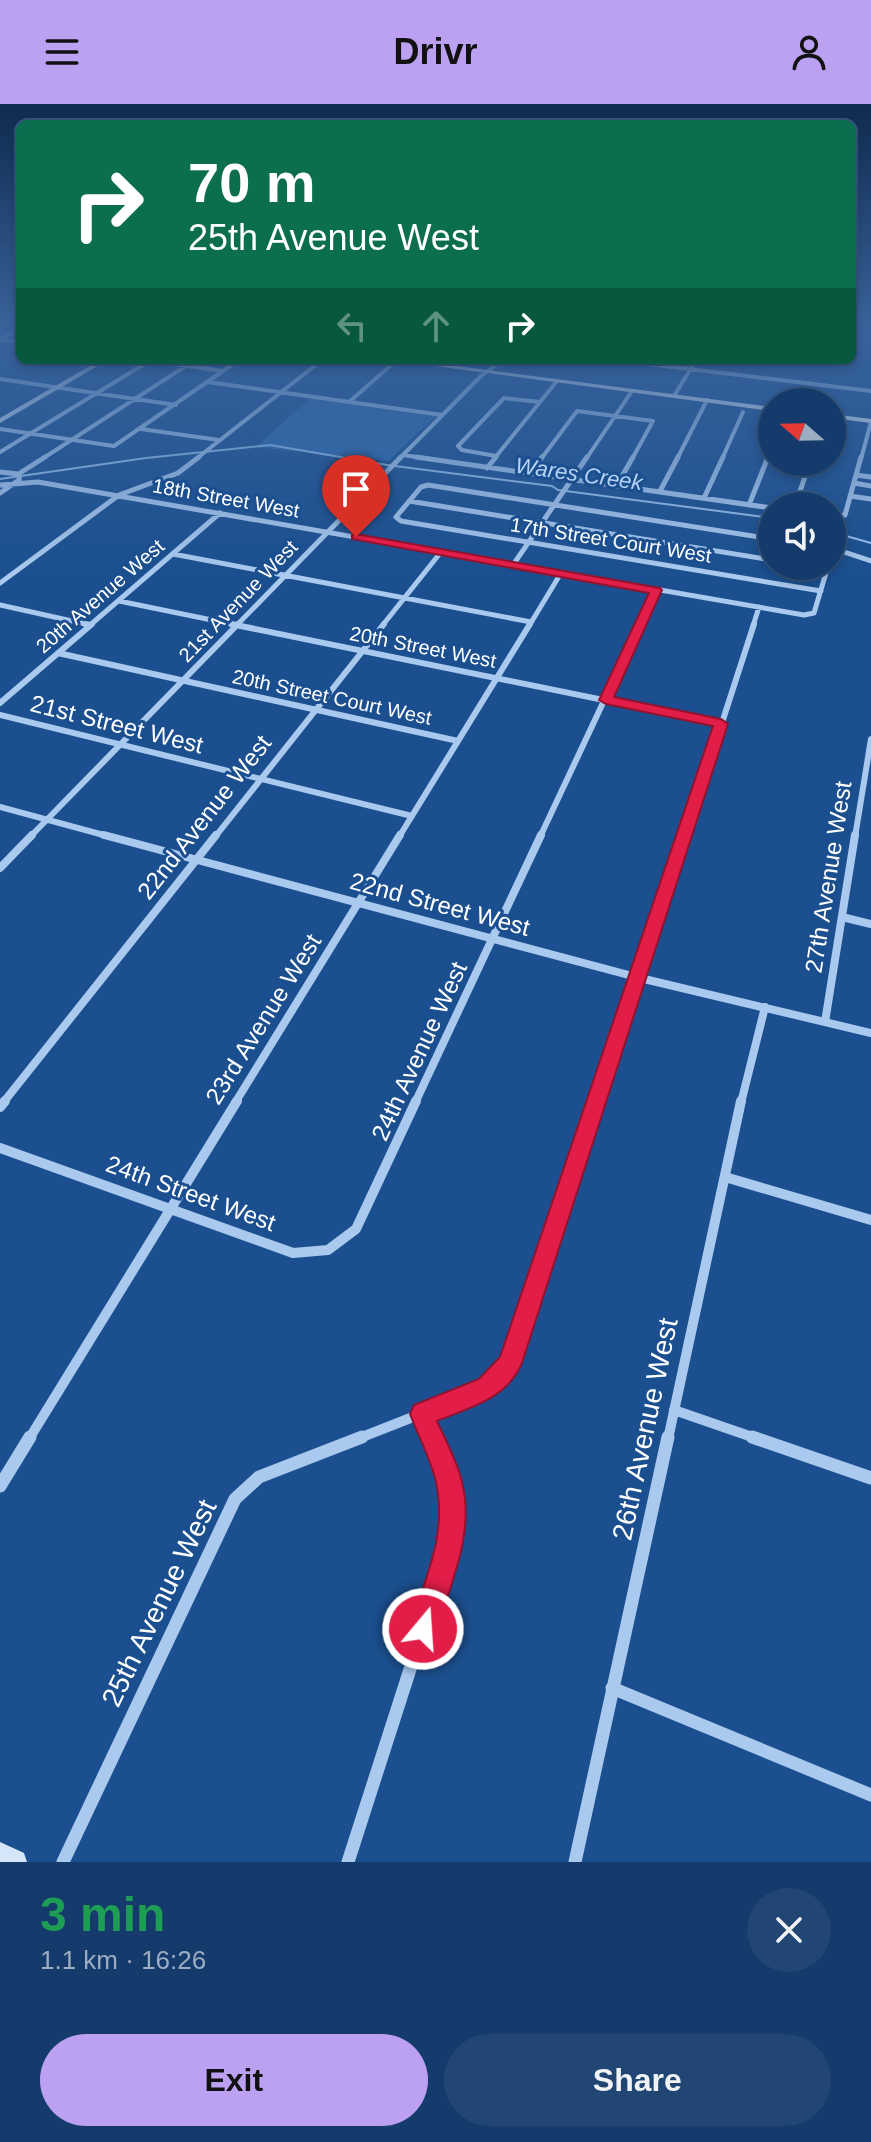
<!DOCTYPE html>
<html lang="en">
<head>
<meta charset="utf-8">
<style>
	:root { --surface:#143b6b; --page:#214673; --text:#f1f3f6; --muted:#9dadc1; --line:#33557e; --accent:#bca0f2 }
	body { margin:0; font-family:Helvetica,sans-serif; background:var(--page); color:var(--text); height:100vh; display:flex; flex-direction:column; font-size:30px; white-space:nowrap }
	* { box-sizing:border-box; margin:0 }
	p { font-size:26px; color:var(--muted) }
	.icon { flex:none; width:44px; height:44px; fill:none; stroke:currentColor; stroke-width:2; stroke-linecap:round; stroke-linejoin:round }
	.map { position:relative; height:1758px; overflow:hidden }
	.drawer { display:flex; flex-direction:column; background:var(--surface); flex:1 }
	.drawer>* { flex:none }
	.banner { position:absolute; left:16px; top:16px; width:840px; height:244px; border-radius:12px; box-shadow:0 4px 12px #0003,0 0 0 2px var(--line); background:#0b6e4f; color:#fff; overflow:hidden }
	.needle { width:52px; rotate:290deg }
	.fabs { position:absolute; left:758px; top:284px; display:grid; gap:16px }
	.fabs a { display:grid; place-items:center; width:88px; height:88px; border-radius:50%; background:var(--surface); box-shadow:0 4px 12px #0003,0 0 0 2px var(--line); font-size:40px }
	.pin { position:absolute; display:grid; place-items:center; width:68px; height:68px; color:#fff; margin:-82px -34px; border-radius:50% 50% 50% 0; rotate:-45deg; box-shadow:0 0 8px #0007 }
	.pin .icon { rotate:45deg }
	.me { position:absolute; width:88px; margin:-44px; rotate:18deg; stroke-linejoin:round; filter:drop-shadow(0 0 6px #0008) }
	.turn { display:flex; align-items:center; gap:28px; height:168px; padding:0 40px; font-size:36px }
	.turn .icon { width:104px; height:104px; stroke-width:2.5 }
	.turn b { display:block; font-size:56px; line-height:68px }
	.lanes { display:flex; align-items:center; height:76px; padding:0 40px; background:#0003; justify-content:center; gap:40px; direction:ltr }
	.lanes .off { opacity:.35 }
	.round { display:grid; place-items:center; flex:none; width:84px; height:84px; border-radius:42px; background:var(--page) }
	.head { display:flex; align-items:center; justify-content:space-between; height:136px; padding:0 40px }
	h1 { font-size:48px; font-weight:700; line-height:60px; color:#1e9e55 }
	.button { display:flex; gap:16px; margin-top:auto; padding:16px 40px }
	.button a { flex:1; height:92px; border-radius:48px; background:var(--accent); color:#111; font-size:32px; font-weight:700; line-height:92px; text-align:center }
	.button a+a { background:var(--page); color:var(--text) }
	header { display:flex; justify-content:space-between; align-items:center; height:104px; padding:0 40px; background:var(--accent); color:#111; font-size:36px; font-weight:700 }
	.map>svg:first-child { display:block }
</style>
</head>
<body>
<header><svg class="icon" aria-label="menu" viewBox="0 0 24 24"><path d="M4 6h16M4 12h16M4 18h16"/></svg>Drivr<svg class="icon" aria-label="person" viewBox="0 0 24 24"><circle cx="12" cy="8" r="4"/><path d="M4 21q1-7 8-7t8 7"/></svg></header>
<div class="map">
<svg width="871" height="1758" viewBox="0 0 871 1758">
	<rect width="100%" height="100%" fill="#1b4f8f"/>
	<path fill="#2e69ad" d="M310,294L436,312L388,357L256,343Z"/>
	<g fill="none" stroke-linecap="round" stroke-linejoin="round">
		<path stroke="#9cc4f0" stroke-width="2" d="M0,375L146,354L270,341L387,361L552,382L558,386L772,414
			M832,428L871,439"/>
		<path stroke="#a9c9ee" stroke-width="4" d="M0,235L20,225
			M1,236L20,238
			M145,256L223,267
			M614,256L871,287
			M0,275L176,301
			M208,278L442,311
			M674,292L696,256
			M349,298L397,256
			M0,325L114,342L239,256
			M141,325L219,336
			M0,348L151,256
			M403,351L430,355
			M496,352L462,346L458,342L504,294L540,298
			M42,355L195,256
			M196,355L322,256
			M399,355L481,272L503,256
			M494,355L557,277
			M541,355L577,307L653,317L632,355
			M586,355L632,287
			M677,355L707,296
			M722,355L743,308
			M768,355L772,344
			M861,355L871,318"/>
		<path stroke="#a9c9ee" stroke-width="5" d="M416,353L772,404
			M487,364L496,353
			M0,368L18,370
			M530,369L542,353
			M856,371L871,373
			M854,379L871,382
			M0,381L38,378L804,511L814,509L828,462
			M617,381L633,353
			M660,387L678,353
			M0,389L19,376L20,369L45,353
			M850,392L871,395
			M704,394L723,353
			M409,397L772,456
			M749,401L768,353
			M795,402L810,358
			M832,413L845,411L861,353
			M772,435L428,381L421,383L396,413L401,417L821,487
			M832,444L871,457
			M173,450L531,518
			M513,461L587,353
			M809,462L827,465
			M0,479L119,391L178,369L199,353
			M119,497L241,522
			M0,501L90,521
			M89,522L220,409
			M236,522L401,353
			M382,522L441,448
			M529,522L561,469
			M639,522L656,486
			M753,522L759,503"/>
		<path stroke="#a9c9ee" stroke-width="6" d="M85,520L90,521
			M231,520L721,620
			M58,549L458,637
			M0,599L92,520
			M0,611L412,712
			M0,703L111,733
			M30,733L238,520
			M215,733L384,520
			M399,733L530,520
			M540,733L640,520
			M685,733L754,520
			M855,733L871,635"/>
		<path stroke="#a9c9ee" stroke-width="8" d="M104,731L640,874L871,929
			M0,764L32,731
			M842,813L871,820
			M825,918L855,731
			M3,999L216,731
			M235,999L400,731
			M415,999L541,731
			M598,999L686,731
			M741,999L765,903"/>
		<path stroke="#a9c9ee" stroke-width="10" d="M0,1003L5,997
			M0,1044L293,1149L328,1146L356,1125L416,997
			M725,1073L871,1116
			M674,1306L758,1335
			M422,1310L432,1335
			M29,1335L237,997
			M357,1335L487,1284L502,1272L510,1259L598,997
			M668,1335L741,997"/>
		<path stroke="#a9c9ee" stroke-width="13" d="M752,1333L871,1374
			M0,1382L30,1333
			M612,1584L871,1691
			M63,1758L235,1395L259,1373L362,1333
			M348,1758L451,1438L450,1388L432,1333
			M575,1758L668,1333"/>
		<path fill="#d6e6fa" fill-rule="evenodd" d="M100,256H108L0,319V314Z
			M0,1738L24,1749L27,1758H0Z"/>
		<path fill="#f0f6ff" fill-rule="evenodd" d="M390,256H411L772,303V307Z
			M832,310L871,315V319L832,314Z"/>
	</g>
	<linearGradient id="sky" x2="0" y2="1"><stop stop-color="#0f2b4f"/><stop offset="0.47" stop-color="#39639b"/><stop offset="1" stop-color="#39639b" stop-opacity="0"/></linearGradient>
	<rect width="871" height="468" fill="url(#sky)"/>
	<path fill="#e11d48" stroke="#92132f" stroke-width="2" d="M356,430L660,484L662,486L614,593L721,615L728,620L522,1259C507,1295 471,1303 437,1317C445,1335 456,1355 461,1374C476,1426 452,1476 437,1525L433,1535L423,1539L413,1535L409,1525C425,1476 449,1427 435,1374C429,1352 418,1331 410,1310L414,1301L479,1275L500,1253L713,622L606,600L599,596L649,489L352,435V431Z"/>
	<g text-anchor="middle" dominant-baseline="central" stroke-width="6" stroke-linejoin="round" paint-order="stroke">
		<g font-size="20" fill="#fff" stroke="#1b4f8f">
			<text transform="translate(226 394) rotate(10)">18th Street West</text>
			<text transform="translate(611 436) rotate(9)">17th Street Court West</text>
			<text transform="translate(100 492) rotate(-41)">20th Avenue West</text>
			<text transform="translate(238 497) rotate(-46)">21st Avenue West</text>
			<text transform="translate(423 543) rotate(11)">20th Street West</text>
			<text transform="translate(332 593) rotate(12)">20th Street Court West</text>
		</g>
		<g font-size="22" font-style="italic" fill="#b5d3f5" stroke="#1b4f8f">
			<text transform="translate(579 370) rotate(8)">Wares Creek</text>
		</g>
		<g font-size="24" fill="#fff" stroke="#1b4f8f">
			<text transform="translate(117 620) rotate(14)">21st Street West</text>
			<text transform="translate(204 713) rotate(-52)">22nd Avenue West</text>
			<text transform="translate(828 773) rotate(-81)">27th Avenue West</text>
			<text transform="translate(440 800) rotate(15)">22nd Street West</text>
			<text transform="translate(263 915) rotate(-58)">23rd Avenue West</text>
			<text transform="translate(419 947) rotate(-65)">24th Avenue West</text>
			<text transform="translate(191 1089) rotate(20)">24th Street West</text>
		</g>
		<g font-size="28" fill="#fff" stroke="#1b4f8f">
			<text transform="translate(645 1325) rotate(-78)">26th Avenue West</text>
			<text transform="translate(159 1499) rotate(-64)">25th Avenue West</text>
		</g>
	</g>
</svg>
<div class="fabs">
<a><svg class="needle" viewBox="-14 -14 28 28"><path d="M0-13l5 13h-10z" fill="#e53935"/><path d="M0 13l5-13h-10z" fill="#9dadc1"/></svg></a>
<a><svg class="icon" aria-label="sound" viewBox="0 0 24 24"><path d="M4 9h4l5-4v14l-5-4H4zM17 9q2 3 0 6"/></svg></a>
</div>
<div class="pin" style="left:356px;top:433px;background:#d93025"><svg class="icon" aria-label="arrive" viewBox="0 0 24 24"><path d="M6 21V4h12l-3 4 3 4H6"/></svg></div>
<svg class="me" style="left:423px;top:1525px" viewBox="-20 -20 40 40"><circle r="17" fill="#e11d48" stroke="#fff" stroke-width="3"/><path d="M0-11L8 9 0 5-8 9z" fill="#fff"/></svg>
<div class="banner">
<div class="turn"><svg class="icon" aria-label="right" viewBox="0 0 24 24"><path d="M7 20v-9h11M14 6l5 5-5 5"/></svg><div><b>70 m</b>25th Avenue West</div></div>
<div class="lanes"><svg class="icon off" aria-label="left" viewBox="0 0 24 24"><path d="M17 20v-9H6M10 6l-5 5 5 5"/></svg><svg class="icon off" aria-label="ahead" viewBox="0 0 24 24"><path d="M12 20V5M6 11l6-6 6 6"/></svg><svg class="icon" aria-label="right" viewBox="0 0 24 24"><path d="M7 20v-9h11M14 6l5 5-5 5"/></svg></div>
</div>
</div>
<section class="drawer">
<div class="head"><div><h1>3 min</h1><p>1.1 km · 16:26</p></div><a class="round"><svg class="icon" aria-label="close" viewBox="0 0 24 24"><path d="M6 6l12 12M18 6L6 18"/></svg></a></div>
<div class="button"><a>Exit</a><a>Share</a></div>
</section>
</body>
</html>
